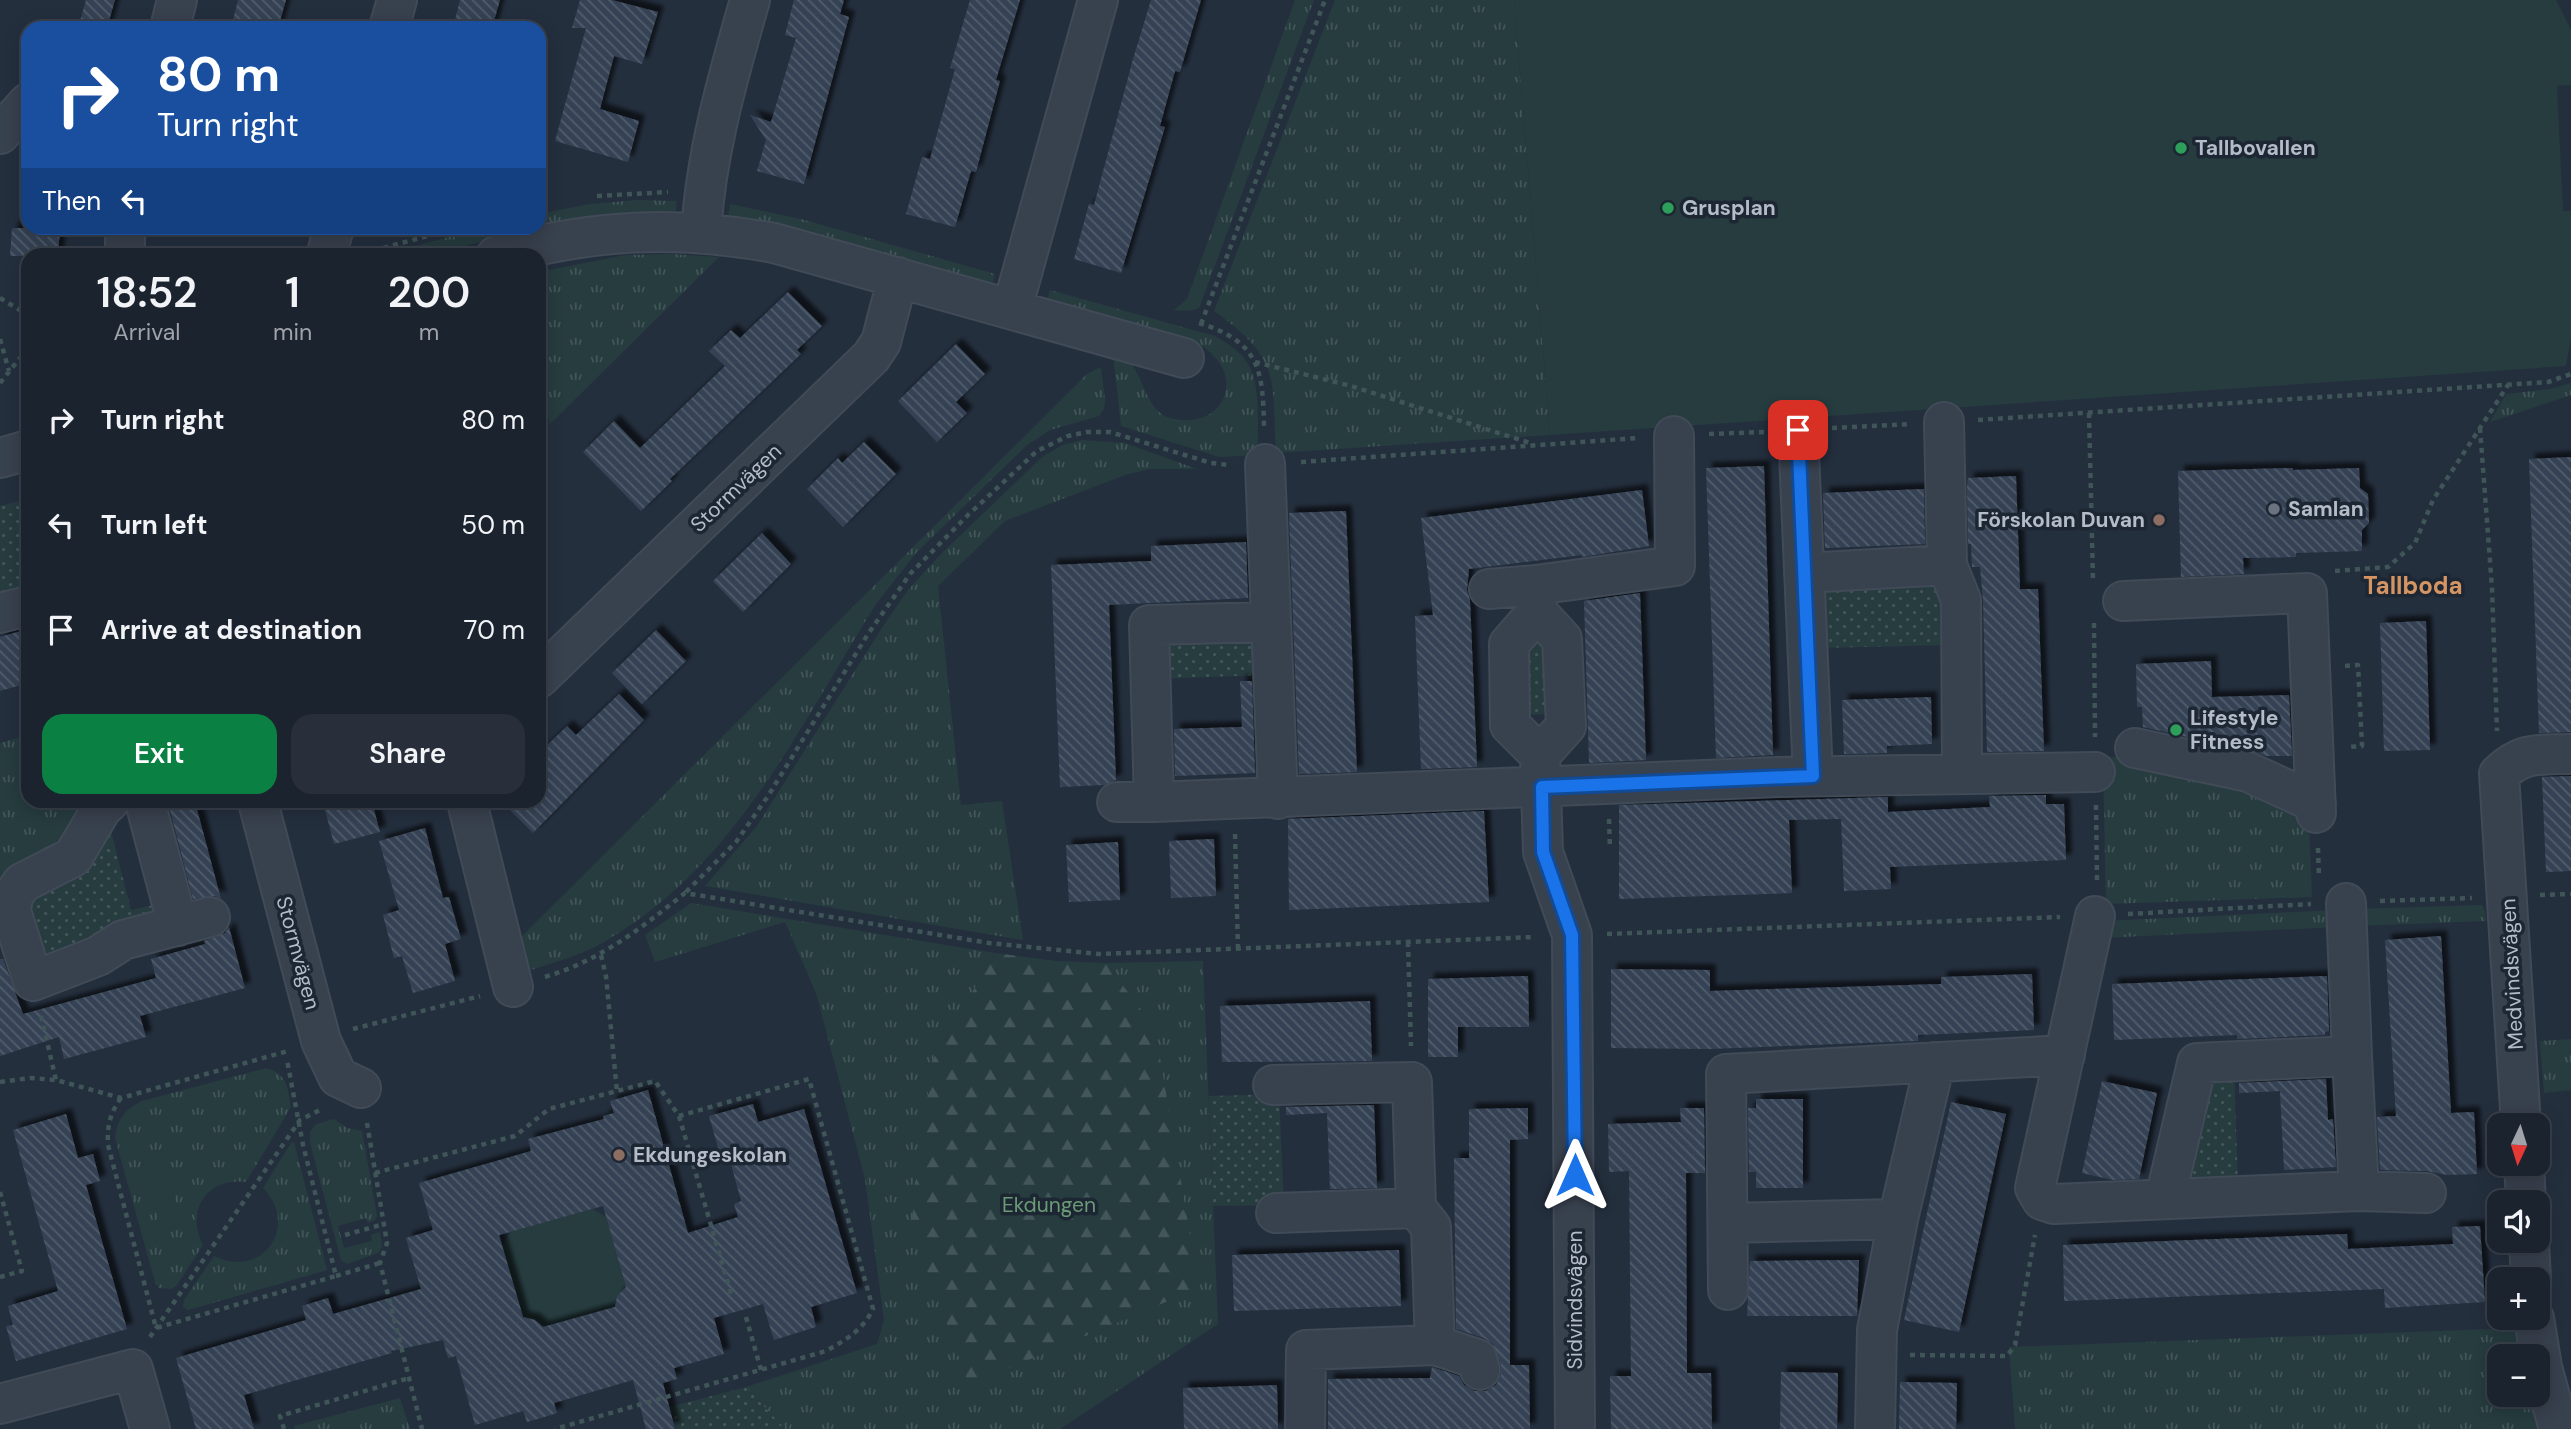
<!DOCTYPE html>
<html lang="en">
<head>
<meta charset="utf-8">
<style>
	:root { --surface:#1b232e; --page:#282f3a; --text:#f1f3f6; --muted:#a0a4aa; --line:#39404a; --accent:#0b8043 }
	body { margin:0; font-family:"DM Sans",sans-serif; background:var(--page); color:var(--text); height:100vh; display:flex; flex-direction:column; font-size:26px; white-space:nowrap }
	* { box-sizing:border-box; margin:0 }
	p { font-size:23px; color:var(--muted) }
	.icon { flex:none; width:38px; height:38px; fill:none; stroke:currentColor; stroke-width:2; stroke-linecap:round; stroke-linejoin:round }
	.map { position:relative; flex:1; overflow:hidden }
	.drawer { position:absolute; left:21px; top:248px; width:525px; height:560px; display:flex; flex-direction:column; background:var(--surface); border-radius:21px; box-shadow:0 4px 18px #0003,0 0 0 2px var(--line) }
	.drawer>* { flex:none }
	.top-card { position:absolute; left:21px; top:21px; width:525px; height:214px; border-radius:21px; box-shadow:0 4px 18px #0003,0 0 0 2px var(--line); background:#1a4fa0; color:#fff; overflow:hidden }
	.needle { width:46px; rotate:184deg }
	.buttons { position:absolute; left:2487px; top:1113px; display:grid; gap:14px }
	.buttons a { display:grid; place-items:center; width:63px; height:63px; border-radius:14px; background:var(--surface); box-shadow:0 4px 18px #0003,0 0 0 2px var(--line); font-size:35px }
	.pin { position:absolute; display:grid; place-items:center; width:60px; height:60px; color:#fff; margin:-30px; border-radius:14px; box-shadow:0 4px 10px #0006 }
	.me { position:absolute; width:77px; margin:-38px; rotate:0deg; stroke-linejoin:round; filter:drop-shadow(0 0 5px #0008) }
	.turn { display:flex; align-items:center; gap:24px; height:147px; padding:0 21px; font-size:32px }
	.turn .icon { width:91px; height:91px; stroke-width:2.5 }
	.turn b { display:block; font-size:49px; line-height:60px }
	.then { display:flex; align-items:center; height:66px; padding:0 21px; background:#0003; gap:14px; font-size:26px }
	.eta { display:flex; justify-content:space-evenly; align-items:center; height:119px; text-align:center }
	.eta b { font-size:42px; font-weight:600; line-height:49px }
	.action { display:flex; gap:14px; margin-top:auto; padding:14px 21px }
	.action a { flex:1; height:80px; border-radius:21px; background:var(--accent); color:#fff; font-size:28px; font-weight:600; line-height:80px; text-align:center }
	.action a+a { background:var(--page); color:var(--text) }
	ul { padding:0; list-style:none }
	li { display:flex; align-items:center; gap:21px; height:105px; padding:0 21px }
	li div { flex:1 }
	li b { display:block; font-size:26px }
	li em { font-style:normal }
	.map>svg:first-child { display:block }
</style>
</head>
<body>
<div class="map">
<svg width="2571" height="1429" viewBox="0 0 2571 1429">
	<defs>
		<pattern id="grass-tufts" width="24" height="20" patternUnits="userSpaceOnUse" patternTransform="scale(1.75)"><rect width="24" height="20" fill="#263c3f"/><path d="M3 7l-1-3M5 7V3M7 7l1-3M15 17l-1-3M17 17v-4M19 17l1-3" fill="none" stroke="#435659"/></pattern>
		<pattern id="forest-firs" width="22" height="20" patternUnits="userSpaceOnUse" patternTransform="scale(1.75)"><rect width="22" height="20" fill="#263c3f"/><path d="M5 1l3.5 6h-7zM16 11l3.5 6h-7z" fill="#435659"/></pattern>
		<pattern id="park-dots" width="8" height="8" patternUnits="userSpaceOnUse" patternTransform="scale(1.75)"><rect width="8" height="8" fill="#263c3f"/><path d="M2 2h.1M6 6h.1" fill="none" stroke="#435659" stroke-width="1.8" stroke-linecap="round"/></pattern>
		<pattern id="building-back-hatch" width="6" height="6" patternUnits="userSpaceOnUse" patternTransform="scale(1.75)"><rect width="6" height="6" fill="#364354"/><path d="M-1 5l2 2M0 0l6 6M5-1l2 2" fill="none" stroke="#515c6b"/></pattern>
		<filter id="shadow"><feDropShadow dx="6" dy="-6" stdDeviation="2" flood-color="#0009"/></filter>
	</defs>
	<rect width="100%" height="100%" fill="#242f3e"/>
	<path fill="url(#grass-tufts)" d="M1295,0H1314L1199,308L1189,311L1174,310L1187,299Z
		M1335,0H1514L1550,435L1276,453C1272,377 1281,359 1214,311Z
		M637,200L677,201L675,215L501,236L433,255L378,256L481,228H539V214L590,204Z
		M730,204L801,219L995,274L992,286L728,219Z
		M671,254L719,257L550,424L539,382V272L625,255Z
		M1050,290L1215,336C1226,343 1239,350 1246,361C1262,381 1257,429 1258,455L1219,457L1121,426L1113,355C1117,356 1125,358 1128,360C1142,373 1147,410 1167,417C1220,434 1248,380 1206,349C1196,341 1177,339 1165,336C1126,324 1086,313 1047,301Z
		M1101,367L1105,400L1104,409L1099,416L1050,430L1027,445L916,553L876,604C799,727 735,867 604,942C580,956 551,963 525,972L516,942L1087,374Z
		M2571,383V395L2490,422L2506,394L2551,389Z
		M1082,440L1125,443L1197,469H1149L1125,475L1005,521L938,586L961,805L1002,801L1023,940L705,886L757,826L885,623L908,590L941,554L1042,457L1063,445Z
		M28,735V802H94L71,843L0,891V743Z
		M2103,757H2166L2221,773L2309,822L2312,897L2106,904Z
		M691,903L995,953L932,1061L1155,1028L1106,963L1203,961L1218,1324L1060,1429H785L746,1387L877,1344L884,1320L865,1179L816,993L785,922L655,962L645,935Z
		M2482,905L2485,911L2486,921L2357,926L2356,909Z
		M2337,910L2338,927L2101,938L2105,921Z
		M2571,1039V1090L2544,1093L2540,1041Z
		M266,1068C288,1074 287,1087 291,1107L246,1182C207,1177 185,1210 203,1245L177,1285L172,1289L159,1288L155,1282L115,1138C117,1120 125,1109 142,1101Z
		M334,1119L347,1128L362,1131L377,1216L375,1220L368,1223L366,1218L338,1226L344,1248L372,1241L371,1235L380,1232L382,1247L378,1253L347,1264L341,1260L310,1143V1132L316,1124Z
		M294,1142L327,1270L188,1310L183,1307L184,1300L214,1256C263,1280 300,1226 263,1188L291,1143Z
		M2518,1328L2524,1356H2499V1395H2532L2542,1429H2015L2009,1347Z
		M400,1398L410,1429H295L294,1426Z"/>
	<path fill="url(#forest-firs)" d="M995,953L1056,961L1106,963L1155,1028L1199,1288L969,1385L911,1227L932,1061Z"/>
	<path fill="url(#park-dots)" d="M28,499V599L0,606V506Z
		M1919,577L1945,589L1953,645L1816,648L1819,593L1829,582Z
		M1243,630L1261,646L1263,675L1157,679L1169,634Z
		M1544,631L1557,714L1519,715L1527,633Z
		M110,827L131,910L157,904L162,923L38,969L23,899Z
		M2234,1067L2238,1186L2194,1187L2184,1178L2206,1069Z
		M1279,1094L1284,1205L1213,1206L1209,1096Z
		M746,1387L785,1429H676L670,1407Z"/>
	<path fill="#263c3f" d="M1514,0H2556L2571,30V85L2557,86L2563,211H2571V338L2566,366L1550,435Z
		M162,1151L182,1225L161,1230L141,1156Z
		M593,1209L606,1217L626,1287L617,1296L615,1307L543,1327L535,1320L523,1317L502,1246L511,1231Z"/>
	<path fill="url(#building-back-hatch)" fill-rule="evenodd" filter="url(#shadow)" d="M86,0H115L107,28H78Z
		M238,0H286L278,28H231Z
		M460,0H500L492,28H453Z
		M580,0H612L658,12L642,64L614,56L600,109L639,121L628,162L555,141L586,28H572Z
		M794,0H844L840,14L849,17L804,184L757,171L766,140L750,115L771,122L796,38L785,35Z
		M970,0H1020L996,80L1000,81L976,172L971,171L955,227L906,214L922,157L930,159L955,69L950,68Z
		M1151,0H1201L1180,72L1175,71L1160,126L1165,127L1121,273L1074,259L1089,204L1094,205L1133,59Z
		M12,228H60L58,256H10Z
		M788,292L822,326L797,350L801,354L670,479L672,481L641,511L583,452L614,421L640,448L725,366L709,351L731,330L740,338Z
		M956,344L985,374L956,402L967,413L937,442L898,401Z
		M864,442L896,474L843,527L807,489L838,458L842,463Z
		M2571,457V732L2539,733L2529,459Z
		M1764,466L1773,755L1716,758L1706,468Z
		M2293,468V470L2359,468L2360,488L2368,494L2369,523L2362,530V551L2296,553V557L2243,558L2244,574L2181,577L2178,471Z
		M2016,476L2020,589H2038L2044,751L1987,752L1983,600L1980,567H1972L1971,544H1968L1967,487L1968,478Z
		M1924,489L1925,544L1825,548L1823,493Z
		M1642,490L1649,546L1582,557V555L1469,569L1467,590L1470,600L1477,767L1421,769L1415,616L1433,615L1421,518Z
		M1346,511L1357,772L1299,774L1289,513Z
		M762,533L791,564L743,612L713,581Z
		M1246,542L1248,598L1109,605L1116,780L1104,785L1060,787L1051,565L1151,561V546Z
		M1640,593L1646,760L1589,763L1584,601Z
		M2426,621L2430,750L2384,751L2380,623Z
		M28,629V683L0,691V637Z
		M656,630L686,661L642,704L612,673Z
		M2211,661L2212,697L2289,695L2292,756H2266L2242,748V741L2210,742L2143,727L2142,707H2137L2136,664Z
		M1240,681H1252L1255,773L1175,776L1174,729L1242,727Z
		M619,694L644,720L533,833L502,802H539V753L567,726L576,735Z
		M1931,697L1932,744L1887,746V753L1844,754L1842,700Z
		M2571,776V871L2546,872L2542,777Z
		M2046,795V804H2064L2066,860L1890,867L1891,889L1844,891L1841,819L1789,820L1792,893L1619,899V805L1888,797V812L1990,807L1989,796Z
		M168,802H195L221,899L215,896L193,899Z
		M323,802H372L380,832L334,844Z
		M1484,811L1489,902L1289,910L1288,819Z
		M425,828L443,898L449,897L461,939L445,944L455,981L413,993L402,956L394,958L383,915L399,910L379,841Z
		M1214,839L1216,896L1171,898L1169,841Z
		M1118,842L1120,900L1069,902L1066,845Z
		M229,927L245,988L140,1016L146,1037L64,1059L59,1037L0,1056V959H3L23,1014L156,978L151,959L205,944L204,941L225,933Z
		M2441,936L2451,1113L2474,1112L2477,1174L2447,1175L2427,1171L2380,1170L2377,1117L2396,1116L2385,940Z
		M1611,969L1710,970V991L1941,984V977L2032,974L2034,1030L1918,1035V1041H1916L1710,1049L1611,1048Z
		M1528,976L1529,1027H1458V1057H1428V979Z
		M2327,976L2329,1031L2325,1032V1035L2237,1039V1035L2114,1040L2112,984Z
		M1370,1001L1372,1061L1222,1062L1220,1006Z
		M2326,1079L2328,1120L2333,1119L2336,1167L2284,1170L2280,1091L2239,1093V1083Z
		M2102,1081L2157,1093L2139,1179L2113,1180L2082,1173Z
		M648,1090L688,1233L738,1217L734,1204L741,1201L728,1153L720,1155L709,1116L753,1104L758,1122L804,1109L857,1293L811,1307L816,1327L774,1340L763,1304L714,1318L724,1354L674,1368L677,1379L663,1383L675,1429H646L633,1380L554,1403L557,1413L541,1418L527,1422L523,1411L475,1425L456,1356L448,1358L443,1340L391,1351L392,1353L244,1395L254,1429H196L176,1358L306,1320L302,1306L328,1298L333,1314L421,1289L406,1238L433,1230L419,1183L531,1151L528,1139L604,1119L603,1116L614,1113L610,1101ZM603,1206L626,1287L617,1296L615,1307L543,1327L535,1320L523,1317L499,1235Z
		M1756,1099H1803V1188H1756V1172H1749L1748,1108H1756Z
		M1951,1102L2006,1114L1959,1332L1904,1320Z
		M1374,1105L1377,1188L1330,1189L1327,1113L1286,1115V1107Z
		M1528,1108V1139L1510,1140V1365H1529L1530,1429H1328V1379L1430,1378L1432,1367L1459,1376L1464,1385L1474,1391H1486L1496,1385L1501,1375V1365L1493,1344L1484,1338L1456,1329L1454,1158H1469V1109Z
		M1680,1108H1704L1705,1173H1686L1687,1373H1711L1712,1429H1611L1610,1376H1631L1629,1171L1609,1172L1608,1124L1681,1122Z
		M66,1114L78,1158L93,1154L100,1181L86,1185L127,1329L16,1361L6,1326L13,1325L8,1306L58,1291L13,1130Z
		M2480,1226L2485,1302L2385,1308L2384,1289L2064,1301L2063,1245L2347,1234L2348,1249L2453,1244L2452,1227Z
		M1399,1250L1401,1306L1234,1311L1232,1255Z
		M1859,1260L1857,1316H1747L1750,1261Z
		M1781,1372L1838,1373L1837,1429H1780Z
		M1900,1382L1957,1383L1956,1429H1899Z
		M1277,1385L1278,1429H1184L1183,1388Z"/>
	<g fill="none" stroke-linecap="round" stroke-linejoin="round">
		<g stroke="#414a57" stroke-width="42">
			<path id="minor" d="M170,28L177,0
				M389,28L397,0
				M0,134L28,103
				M125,228V256
				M701,233C706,152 728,77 750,0
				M326,256L334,228
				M496,256C593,229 675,225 774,243L1184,358
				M1012,309L1098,0
				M1944,422L1947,565L1961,600L1962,772
				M1798,430L1813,776
				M0,458L28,450
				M1265,464L1278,799
				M1804,573L1947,565
				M1489,589L1536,585
				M2123,601L2307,593L2316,813
				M1537,612L1536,585L1675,566L1674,436
				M0,613L28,606
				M1271,622L1149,625L1154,802L1779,777L2095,772
				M539,678L871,357L881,342L898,277
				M2135,748L2248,772L2316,803
				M1540,755L1510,725L1509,644L1537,612L1562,639L1566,726L1540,755L1543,852L1572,935L1575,1429
				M109,802L102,808L73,857L22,883L13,896L11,911L33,981L98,956L123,940L210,917
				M145,802L178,926
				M258,802L321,1041L338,1077L361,1088
				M467,802L513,987
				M1117,802H1154
				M2346,903L2352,1056
				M2095,916L2035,1188L2042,1200L2054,1204L2359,1191L2426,1193
				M1273,1085L1412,1082L1416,1208L1431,1227L1435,1345L1306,1350L1305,1429
				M2521,1125L2499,774C2523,751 2539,755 2571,754
				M2524,1164L2526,1202
				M2165,1199L2197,1063L2352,1056L2359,1191
				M1276,1213L1416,1208
				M1728,1223L1898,1219
				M2529,1241L2531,1279
				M1728,1290L1726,1074L2065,1055
				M2534,1318L2542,1367L2559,1429
				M1435,1345L1477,1359L1480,1370
				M0,1404L133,1369L150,1429
				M1875,1429L1877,1330L1898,1219L1935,1062"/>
		</g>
		<path stroke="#3f5557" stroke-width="4.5" stroke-dasharray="5 5" stroke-linecap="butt" d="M597,196L668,192
			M364,253L458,228
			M0,298L28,315
			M1199,323C1260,342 1263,370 1264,428
			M1201,324L1325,0
			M0,339L9,371
			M1255,362L1351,386L1530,443
			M0,383L28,348
			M2089,413L2093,580
			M1978,420L2548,382L2571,374
			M1832,428L1910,424
			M2480,428L2492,588L2497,731
			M1709,434L1764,432
			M1301,462L1638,438
			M2335,571L2388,567L2415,543L2433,500L2508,385
			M2094,623L2095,737
			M2345,666L2358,665L2362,746L2349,747
			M2096,805L2097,881
			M1609,819L1610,849
			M1235,834L1238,949
			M2318,848L2319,878
			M686,892L736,842L768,796L868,634L910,574L968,515L1037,451L1068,436L1087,432H1110L1211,463L1229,465
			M2540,895L2571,894
			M2380,901L2472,898
			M2128,914L2311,904
			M1607,934L2060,917
			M1408,942L1411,1046
			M601,955L606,976L617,1092
			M545,977C601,960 640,929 685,893L989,943L1099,954L1535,937
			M41,1016L56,1080
			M353,1029L480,996
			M0,1082L30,1078L56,1080L121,1098L288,1051
			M121,1098C110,1113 107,1126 108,1145L156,1328L336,1276L303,1145L287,1060
			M679,1116L732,1297
			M367,1123L387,1243L380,1263L422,1429
			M375,1173L515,1136L549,1109L655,1081L679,1116L809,1079L873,1309C863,1330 847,1339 826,1351L555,1429
			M0,1192L22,1271L0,1277
			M345,1235L384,1224
			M336,1276L380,1263
			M746,1317L761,1370
			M150,1337L300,1120L322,1109
			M1910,1355L2007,1356L2015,1345L2035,1235
			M284,1429L280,1416L409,1378"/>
		<use href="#minor" stroke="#38414e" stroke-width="38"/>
	</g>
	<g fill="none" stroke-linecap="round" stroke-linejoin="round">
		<g stroke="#114b97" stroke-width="18">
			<path id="route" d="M1575,1175L1572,935L1543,852L1542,787L1813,776L1798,430"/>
		</g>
		<use href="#route" stroke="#1a73e8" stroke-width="12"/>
	</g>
	<g fill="#2e9e5b" stroke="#1d2633" stroke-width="2.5">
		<circle cx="2181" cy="148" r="7"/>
		<circle cx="1668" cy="208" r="7"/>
		<circle cx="2176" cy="730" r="7"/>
	</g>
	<circle fill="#6b7280" stroke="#1d2633" stroke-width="2.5" cx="2274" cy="509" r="7"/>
	<g fill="#8d6e63" stroke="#1d2633" stroke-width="2.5">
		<circle cx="2159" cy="520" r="7"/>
		<circle cx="619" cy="1155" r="7"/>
	</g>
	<g text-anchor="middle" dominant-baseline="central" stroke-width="7" stroke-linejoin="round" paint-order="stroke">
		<g font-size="21" font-weight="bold" fill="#b4bcc9" stroke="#1d2633" text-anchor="start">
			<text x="2195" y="148">Tallbovallen</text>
			<text x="1682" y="208">Grusplan</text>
			<text x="2288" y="509">Samlan</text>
			<text x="2145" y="520" text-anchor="end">Förskolan Duvan</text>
			<text x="2190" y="718">Lifestyle<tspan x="2190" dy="24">Fitness</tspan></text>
			<text x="633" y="1155">Ekdungeskolan</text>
		</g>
		<g font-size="21" fill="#b4bcc9" stroke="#1d2633">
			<text transform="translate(736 488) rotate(-44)">Stormvägen</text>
			<text transform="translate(298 953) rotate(75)">Stormvägen</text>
			<text transform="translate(2512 974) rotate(-93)">Medvindsvägen</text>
			<text transform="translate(1575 1300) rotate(-90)">Sidvindsvägen</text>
		</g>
		<g font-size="21" fill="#6b9a76" stroke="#1d2633">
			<text x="1049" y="1205">Ekdungen</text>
		</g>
		<g font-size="24" font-weight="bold" fill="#d59563" stroke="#1d2633">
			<text x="2413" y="585">Tallboda</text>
		</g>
	</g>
</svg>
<div class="buttons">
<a><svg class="needle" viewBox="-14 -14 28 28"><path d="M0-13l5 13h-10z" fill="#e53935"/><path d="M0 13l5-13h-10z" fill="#a0a4aa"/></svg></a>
<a><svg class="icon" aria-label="sound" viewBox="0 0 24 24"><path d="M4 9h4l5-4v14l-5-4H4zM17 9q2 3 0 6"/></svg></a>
<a>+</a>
<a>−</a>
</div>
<div class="pin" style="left:1798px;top:430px;background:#d93025"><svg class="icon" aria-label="arrive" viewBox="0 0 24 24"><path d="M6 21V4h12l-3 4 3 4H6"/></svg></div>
<svg class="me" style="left:1575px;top:1175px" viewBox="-20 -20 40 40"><path d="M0-17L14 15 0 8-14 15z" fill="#1a73e8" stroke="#fff" stroke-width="4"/></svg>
<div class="top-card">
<div class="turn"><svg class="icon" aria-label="right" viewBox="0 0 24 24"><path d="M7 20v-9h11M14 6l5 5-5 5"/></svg><div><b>80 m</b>Turn right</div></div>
<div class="then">Then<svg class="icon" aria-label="left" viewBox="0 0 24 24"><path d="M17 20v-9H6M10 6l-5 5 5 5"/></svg></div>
</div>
<section class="drawer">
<div class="eta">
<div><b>18:52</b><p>Arrival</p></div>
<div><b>1</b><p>min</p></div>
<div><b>200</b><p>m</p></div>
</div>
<ul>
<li><svg class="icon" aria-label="right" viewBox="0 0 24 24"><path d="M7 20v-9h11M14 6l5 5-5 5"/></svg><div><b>Turn right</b></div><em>80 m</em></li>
<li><svg class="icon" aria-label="left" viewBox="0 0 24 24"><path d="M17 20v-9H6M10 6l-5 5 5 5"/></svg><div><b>Turn left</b></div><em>50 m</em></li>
<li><svg class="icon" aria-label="arrive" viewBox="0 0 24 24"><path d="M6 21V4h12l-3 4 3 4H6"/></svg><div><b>Arrive at destination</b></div><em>70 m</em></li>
</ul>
<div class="action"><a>Exit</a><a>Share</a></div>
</section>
</div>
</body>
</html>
